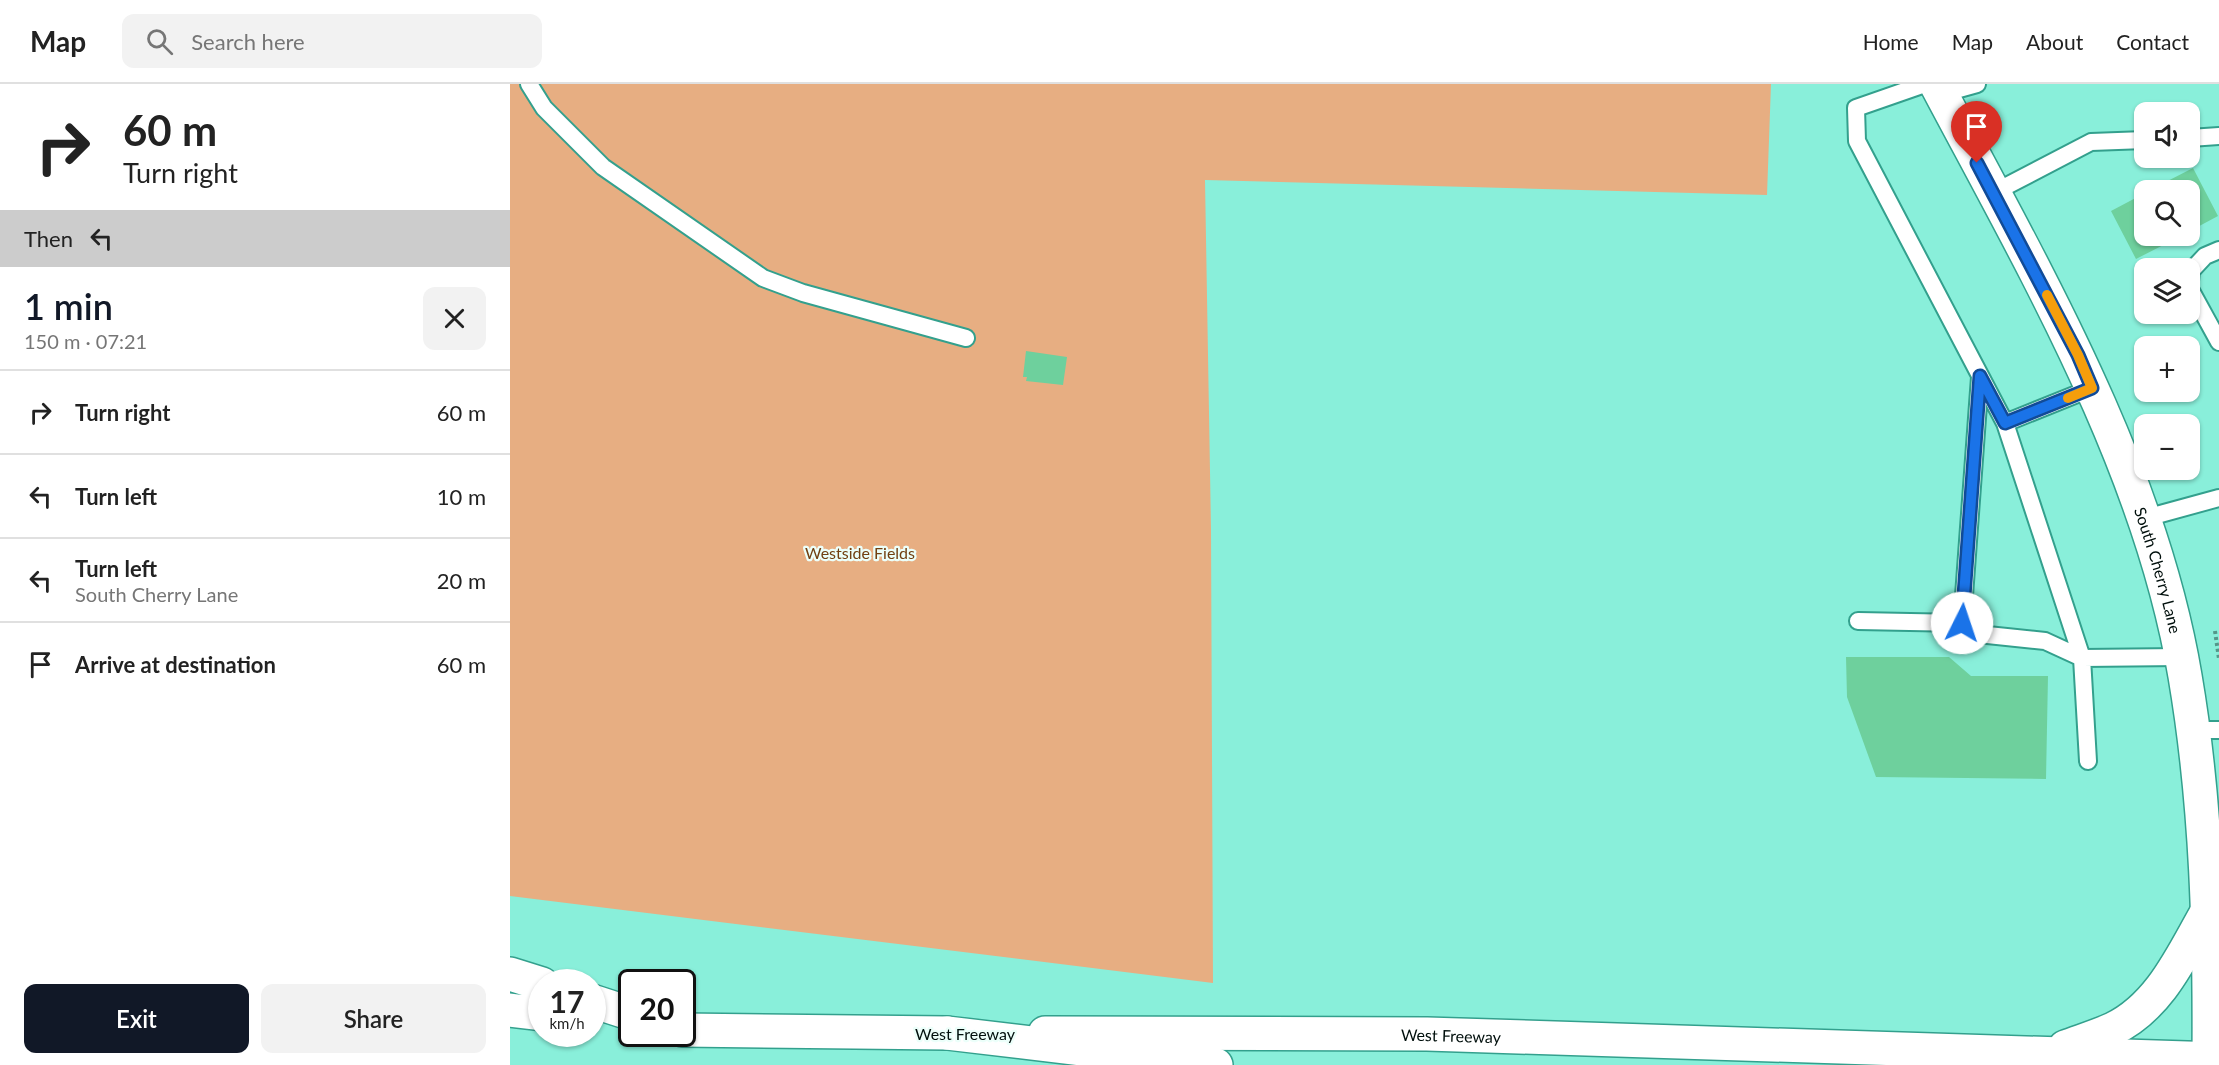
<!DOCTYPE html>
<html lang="en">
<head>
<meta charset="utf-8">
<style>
	:root { --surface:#fff; --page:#f2f2f2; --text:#222; --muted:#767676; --line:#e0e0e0; --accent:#111827 }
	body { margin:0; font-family:Lato,sans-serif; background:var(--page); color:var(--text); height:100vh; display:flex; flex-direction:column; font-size:22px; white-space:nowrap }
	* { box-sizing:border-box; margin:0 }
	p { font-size:20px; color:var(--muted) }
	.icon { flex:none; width:33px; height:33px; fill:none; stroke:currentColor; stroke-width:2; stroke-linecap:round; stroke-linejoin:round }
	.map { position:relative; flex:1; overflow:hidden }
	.panel { display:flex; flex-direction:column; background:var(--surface); width:510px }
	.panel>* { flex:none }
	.banner { background:#fff; color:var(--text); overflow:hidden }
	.tools { position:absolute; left:1624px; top:18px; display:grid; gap:12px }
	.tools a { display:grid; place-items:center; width:66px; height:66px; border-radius:12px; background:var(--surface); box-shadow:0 2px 4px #0004; font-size:30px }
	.speed { position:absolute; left:18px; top:885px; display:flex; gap:12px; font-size:30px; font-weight:700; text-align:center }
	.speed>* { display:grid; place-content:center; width:78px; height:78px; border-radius:50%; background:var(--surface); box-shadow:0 2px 4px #0004; line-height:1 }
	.speed small { font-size:15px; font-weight:400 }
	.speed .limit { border:3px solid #111; border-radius:9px; background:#fff; color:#111 }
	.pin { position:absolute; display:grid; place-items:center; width:51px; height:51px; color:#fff; margin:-62px -26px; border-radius:50% 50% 50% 0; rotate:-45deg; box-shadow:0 0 6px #0007 }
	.pin .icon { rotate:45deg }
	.me { position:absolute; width:66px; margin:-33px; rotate:4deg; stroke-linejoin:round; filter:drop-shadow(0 0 4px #0008) }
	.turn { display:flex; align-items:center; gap:21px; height:126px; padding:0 24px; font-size:27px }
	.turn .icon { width:78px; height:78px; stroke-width:2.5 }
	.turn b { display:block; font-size:42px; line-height:51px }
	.then { display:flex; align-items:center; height:57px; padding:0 24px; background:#0003; gap:12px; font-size:22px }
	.round { display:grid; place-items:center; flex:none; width:63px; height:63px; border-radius:12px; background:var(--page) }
	.headline { display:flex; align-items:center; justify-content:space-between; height:102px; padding:0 24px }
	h1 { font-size:36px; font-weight:600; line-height:45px; color:var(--accent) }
	.primary-button { display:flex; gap:12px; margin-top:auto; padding:12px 24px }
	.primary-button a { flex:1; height:69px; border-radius:12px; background:var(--accent); color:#fff; font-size:24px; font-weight:600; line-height:69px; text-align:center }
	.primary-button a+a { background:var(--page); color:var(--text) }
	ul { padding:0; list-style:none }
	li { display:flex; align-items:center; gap:18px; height:84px; padding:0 24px; border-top:2px solid var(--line) }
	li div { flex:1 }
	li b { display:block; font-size:22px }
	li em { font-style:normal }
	header { display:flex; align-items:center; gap:36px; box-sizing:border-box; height:84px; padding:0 30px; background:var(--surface); border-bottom:2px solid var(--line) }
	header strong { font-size:28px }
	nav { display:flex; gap:33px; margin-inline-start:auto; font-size:21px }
	.search { width:420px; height:54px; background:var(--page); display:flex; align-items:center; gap:15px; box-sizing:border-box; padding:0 21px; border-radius:12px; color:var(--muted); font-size:22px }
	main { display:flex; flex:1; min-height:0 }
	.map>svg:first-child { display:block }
</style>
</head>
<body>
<header>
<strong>Map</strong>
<div class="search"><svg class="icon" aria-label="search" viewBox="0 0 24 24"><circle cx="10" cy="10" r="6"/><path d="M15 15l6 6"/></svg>Search here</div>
<nav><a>Home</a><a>Map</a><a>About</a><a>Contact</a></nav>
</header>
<main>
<section class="panel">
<div class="banner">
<div class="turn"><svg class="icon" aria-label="right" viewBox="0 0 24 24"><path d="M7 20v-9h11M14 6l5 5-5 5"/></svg><div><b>60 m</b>Turn right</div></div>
<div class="then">Then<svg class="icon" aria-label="left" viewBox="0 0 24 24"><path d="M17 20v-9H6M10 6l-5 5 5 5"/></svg></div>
</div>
<div class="headline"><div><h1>1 min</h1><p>150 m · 07:21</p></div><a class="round"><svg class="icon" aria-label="close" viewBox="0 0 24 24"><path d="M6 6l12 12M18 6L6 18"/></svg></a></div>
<ul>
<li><svg class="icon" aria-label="right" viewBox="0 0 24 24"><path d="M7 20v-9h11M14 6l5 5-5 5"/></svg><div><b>Turn right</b></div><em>60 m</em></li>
<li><svg class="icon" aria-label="left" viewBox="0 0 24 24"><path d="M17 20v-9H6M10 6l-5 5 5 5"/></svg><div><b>Turn left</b></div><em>10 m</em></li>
<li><svg class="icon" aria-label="left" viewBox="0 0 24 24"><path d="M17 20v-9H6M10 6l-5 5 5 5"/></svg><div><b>Turn left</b><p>South Cherry Lane</p></div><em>20 m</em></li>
<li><svg class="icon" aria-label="arrive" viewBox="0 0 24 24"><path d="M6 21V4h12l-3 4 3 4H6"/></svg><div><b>Arrive at destination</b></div><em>60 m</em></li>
</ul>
<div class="primary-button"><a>Exit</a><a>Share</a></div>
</section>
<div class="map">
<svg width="1709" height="981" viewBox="0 0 1709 981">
	<rect width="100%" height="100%" fill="#89efda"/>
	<path fill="#e7ae82" d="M0,0H1261L1257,111L695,96L701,446L703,899L0,812Z"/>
	<path fill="#6ed09d" d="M1683,84L1708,132L1680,147V106H1640Z
		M1635,109V152H1671L1626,175L1601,127Z
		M516,267L557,273L553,301L516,297L517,293H513Z
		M1336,573H1439L1461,592H1538L1536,695L1366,693L1337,613Z"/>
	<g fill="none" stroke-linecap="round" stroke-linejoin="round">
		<g stroke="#33a08d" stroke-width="20">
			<path id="lane" d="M19,0L34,24L93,83L253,194L293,209L456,254
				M1415,0L1346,24L1347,57L1495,339L1572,574L1578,677
				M1431,10L1467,0
				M1680,54L1709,52
				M1483,109L1581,58L1635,56
				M1680,197L1681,187L1695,172L1709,166
				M1680,205L1709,258
				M1495,339L1582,304
				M1632,435L1709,414
				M1348,537L1452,539L1468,550L1535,557L1572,574L1671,573
				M1452,539L1470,293
				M1683,646H1709"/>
		</g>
		<g stroke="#33a08d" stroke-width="36">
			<g id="secondary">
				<path id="s1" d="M1426,0C1524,185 1640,383 1675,592C1697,721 1700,850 1699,981"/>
				<path id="s2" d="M535,949L917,950L1709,975"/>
				<path d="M1555,963C1571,957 1588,952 1603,945C1651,922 1673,869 1698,826"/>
			</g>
		</g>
		<g stroke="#33a08d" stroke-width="36">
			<path id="primary" d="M0,890L32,900
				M82,917L122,930
				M0,926L32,930
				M172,946L437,949"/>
		</g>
		<g stroke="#33a08d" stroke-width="36">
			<path id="highway" d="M437,949L706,981"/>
		</g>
		<path stroke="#539789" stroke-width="4" stroke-dasharray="3 3" stroke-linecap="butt" d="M1705,547L1709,575"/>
		<use href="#lane" stroke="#fff" stroke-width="16"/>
		<use href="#secondary" stroke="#fff" stroke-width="33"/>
		<use href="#primary" stroke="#fff" stroke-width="33"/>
		<use href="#highway" stroke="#fff" stroke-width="33"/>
	</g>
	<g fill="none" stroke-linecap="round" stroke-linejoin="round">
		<g stroke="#114b97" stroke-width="15">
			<path id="route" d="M1452,539L1470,292L1495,339L1582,304L1568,271L1467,79"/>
		</g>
		<use href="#route" stroke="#1a73e8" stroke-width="10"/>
		<path stroke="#f59e0b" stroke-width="10" d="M1537,211L1568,271L1582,304L1558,314"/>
	</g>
	<g text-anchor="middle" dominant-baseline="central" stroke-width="4.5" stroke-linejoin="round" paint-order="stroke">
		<g font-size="16" fill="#714011" stroke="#ecfffa">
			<text x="350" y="468">Westside Fields</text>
		</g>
		<g font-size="16" fill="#000f0c" stroke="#ecfffa">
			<text stroke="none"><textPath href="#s1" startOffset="536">South Cherry Lane</textPath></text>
			<text x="455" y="949">West Freeway</text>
			<text stroke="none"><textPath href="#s2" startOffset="406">West Freeway</textPath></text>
		</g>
	</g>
</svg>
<div class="tools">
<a><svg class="icon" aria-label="sound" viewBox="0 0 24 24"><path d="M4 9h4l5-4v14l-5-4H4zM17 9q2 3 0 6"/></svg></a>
<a><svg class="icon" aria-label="search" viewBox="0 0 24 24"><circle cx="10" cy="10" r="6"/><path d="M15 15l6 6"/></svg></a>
<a><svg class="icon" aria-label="layers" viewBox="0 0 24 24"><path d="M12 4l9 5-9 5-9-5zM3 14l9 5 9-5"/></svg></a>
<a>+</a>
<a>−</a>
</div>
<div class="speed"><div>17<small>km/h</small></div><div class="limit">20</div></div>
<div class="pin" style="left:1467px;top:79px;background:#d93025"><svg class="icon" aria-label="arrive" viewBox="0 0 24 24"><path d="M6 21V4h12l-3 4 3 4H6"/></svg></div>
<svg class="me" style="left:1452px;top:539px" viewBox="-20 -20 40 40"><circle r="19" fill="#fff"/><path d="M0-13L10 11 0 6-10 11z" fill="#1a73e8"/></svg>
</div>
</main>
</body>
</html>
